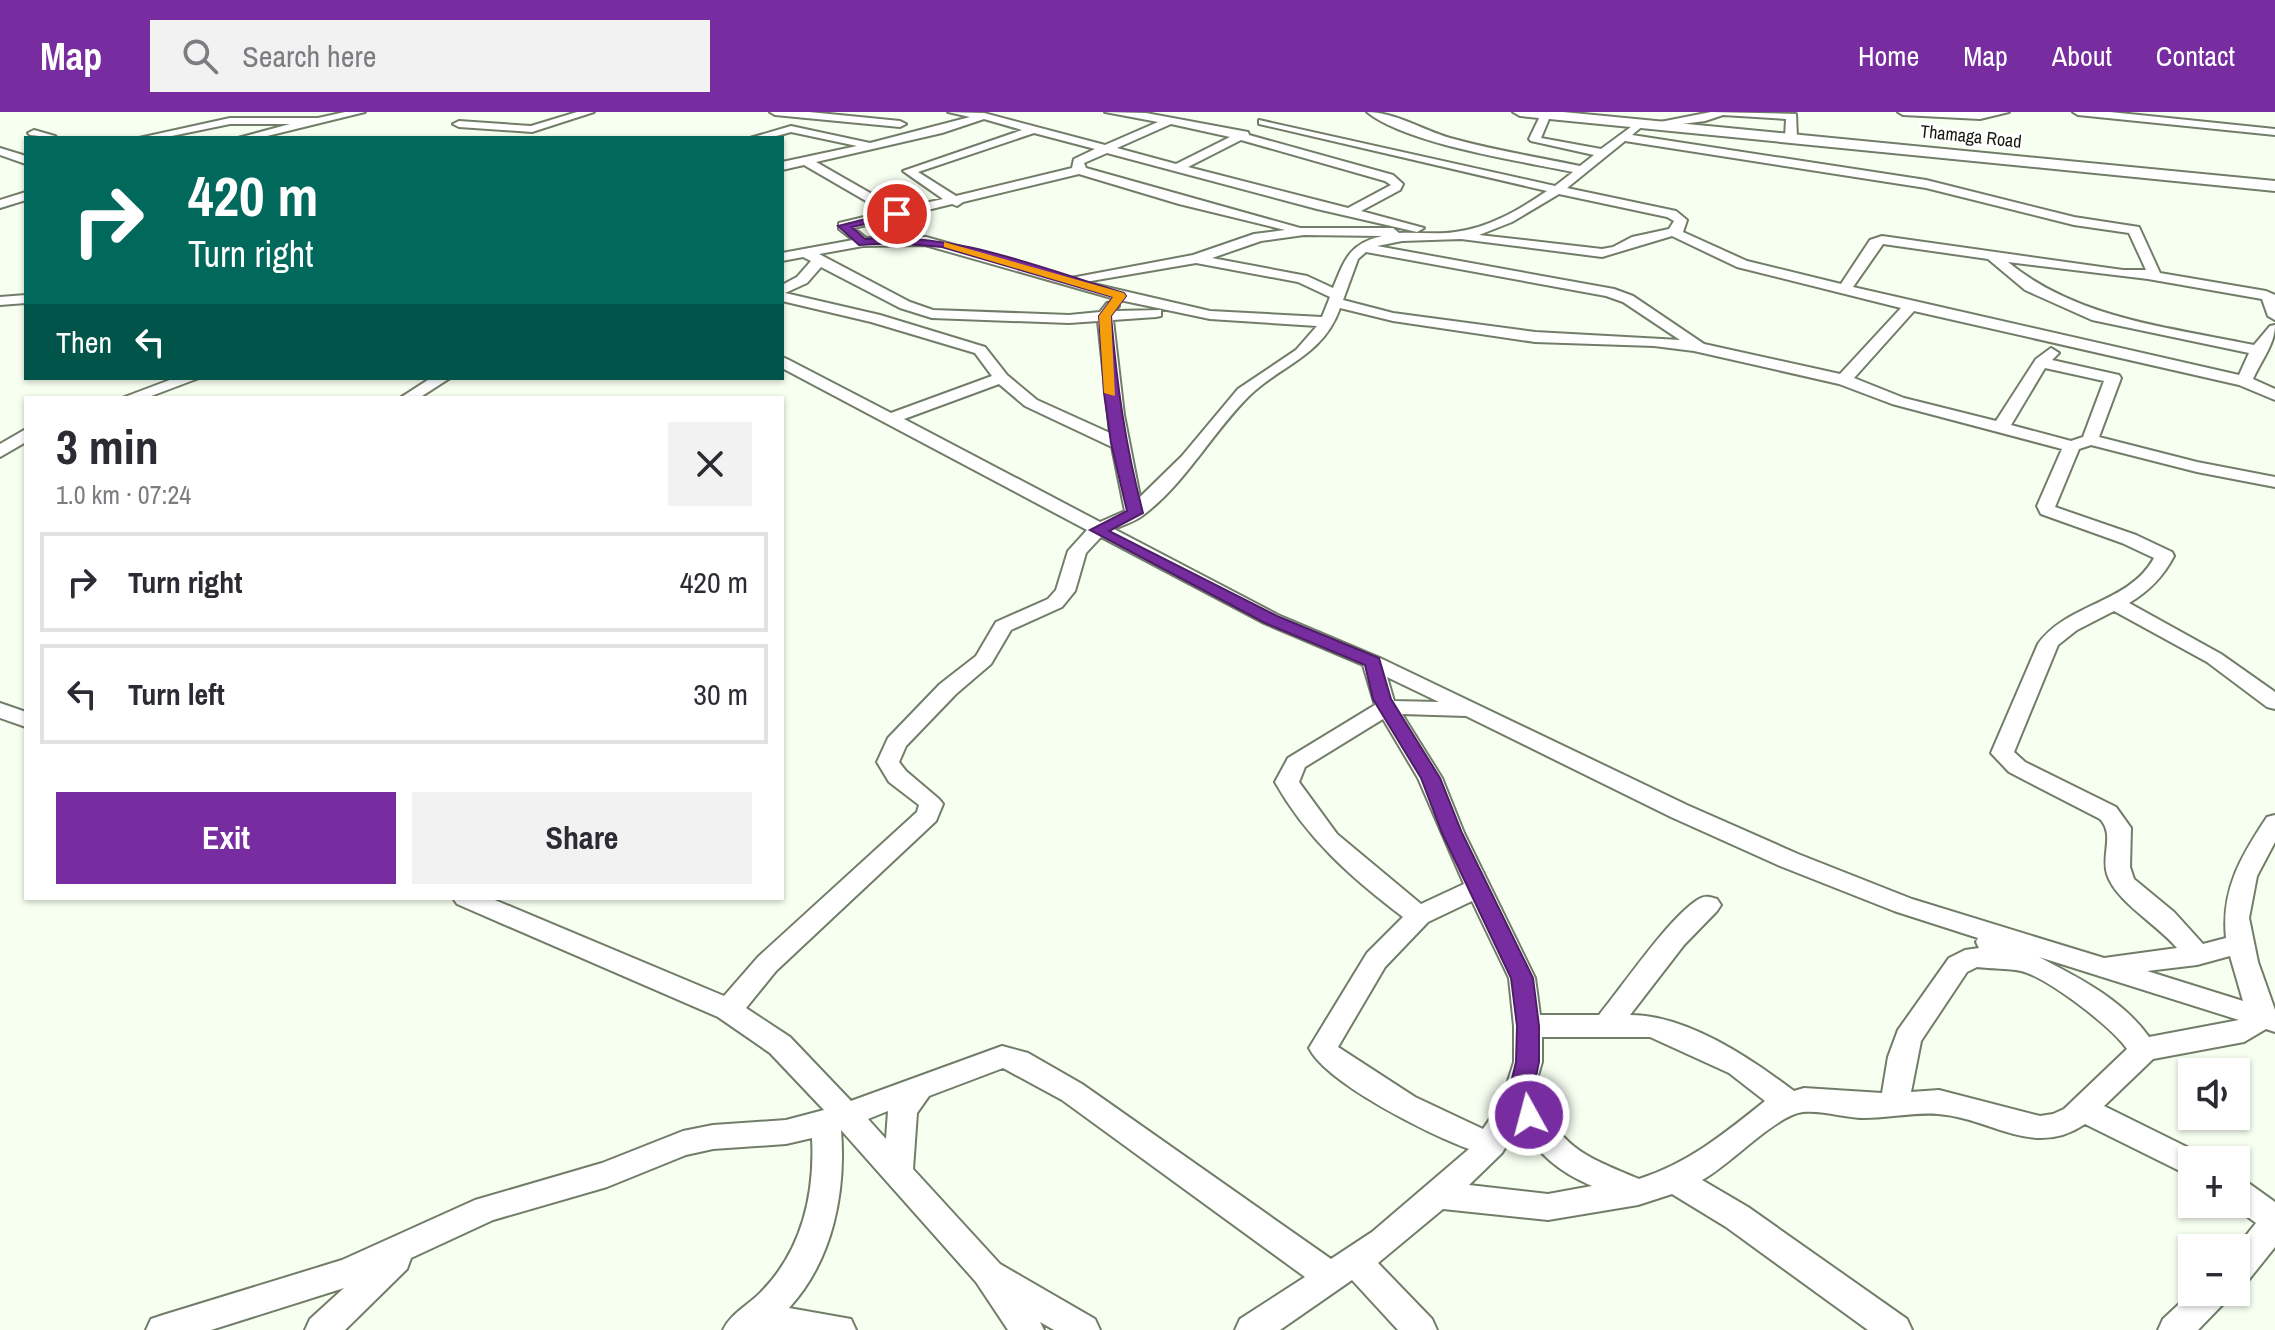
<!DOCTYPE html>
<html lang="en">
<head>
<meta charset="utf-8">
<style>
	:root { --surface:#fff; --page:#f2f2f3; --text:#2b2b33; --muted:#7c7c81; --line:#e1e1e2; --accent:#772d9f }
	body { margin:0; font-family:"Archivo Narrow",sans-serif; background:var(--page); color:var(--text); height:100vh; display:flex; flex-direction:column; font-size:30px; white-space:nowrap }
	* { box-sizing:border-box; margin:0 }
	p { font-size:26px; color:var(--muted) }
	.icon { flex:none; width:44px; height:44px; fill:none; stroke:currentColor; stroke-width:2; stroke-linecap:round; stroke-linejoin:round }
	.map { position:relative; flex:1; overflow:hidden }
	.details { position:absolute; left:24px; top:284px; width:760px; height:504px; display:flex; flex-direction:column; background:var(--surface); border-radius:0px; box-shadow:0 2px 6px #0004 }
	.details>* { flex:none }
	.guide { position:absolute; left:24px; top:24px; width:760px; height:244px; border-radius:0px; box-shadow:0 2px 6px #0004; background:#00695c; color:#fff; overflow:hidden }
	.controls { position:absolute; left:2178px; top:946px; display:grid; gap:16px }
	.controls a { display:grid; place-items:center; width:72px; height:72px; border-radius:0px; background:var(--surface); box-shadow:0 2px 6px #0004; font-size:40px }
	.pin { position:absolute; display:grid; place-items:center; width:68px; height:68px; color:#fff; margin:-34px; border:4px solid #fff; border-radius:50%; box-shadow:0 2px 8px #0007 }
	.me { position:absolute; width:88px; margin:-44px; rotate:353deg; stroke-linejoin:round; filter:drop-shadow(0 0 6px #0008) }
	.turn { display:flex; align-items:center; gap:28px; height:168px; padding:0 32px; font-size:36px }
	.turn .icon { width:104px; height:104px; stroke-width:2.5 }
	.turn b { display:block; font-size:56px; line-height:68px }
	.then { display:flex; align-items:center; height:76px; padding:0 32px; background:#0003; gap:16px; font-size:30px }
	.round { display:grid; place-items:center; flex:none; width:84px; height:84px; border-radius:0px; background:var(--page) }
	.head { display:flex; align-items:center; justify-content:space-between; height:136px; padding:0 32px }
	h1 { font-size:48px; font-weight:700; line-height:60px }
	.action { display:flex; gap:16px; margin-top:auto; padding:16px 32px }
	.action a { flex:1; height:92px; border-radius:0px; background:var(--accent); color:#fff; font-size:32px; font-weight:700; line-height:92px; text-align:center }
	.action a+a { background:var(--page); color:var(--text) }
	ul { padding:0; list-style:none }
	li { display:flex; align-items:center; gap:24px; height:100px; margin:0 16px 12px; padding:0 16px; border:4px solid var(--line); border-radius:0px }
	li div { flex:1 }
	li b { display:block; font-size:30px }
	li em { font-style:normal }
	header { display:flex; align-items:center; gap:48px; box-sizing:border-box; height:112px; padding:0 40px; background:var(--accent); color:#fff }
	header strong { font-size:38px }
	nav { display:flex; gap:44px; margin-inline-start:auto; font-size:28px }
	.search { width:560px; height:72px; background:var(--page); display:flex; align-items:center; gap:20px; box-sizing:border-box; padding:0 28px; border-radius:0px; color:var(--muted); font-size:30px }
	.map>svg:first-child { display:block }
</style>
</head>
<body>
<header>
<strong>Map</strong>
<div class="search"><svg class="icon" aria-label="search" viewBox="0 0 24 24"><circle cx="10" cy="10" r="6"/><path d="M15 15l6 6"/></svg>Search here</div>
<nav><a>Home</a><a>Map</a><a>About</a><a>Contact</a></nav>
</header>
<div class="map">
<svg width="2275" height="1218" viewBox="0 0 2275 1218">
	<rect width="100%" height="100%" fill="#f7fff1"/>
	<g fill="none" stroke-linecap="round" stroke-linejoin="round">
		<g stroke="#727d69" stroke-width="4">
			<path id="minor" d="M345,0H365L259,26H238L290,12H230L162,26H139L230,6H318Z
				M577,0H594L532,20L459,15L453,12L459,9L531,14Z
				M770,0H809L900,9L906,12L900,15L775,3Z
				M948,0L984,1L1105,33L1158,10L1105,0L1146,1L1248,20L1249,23L1393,63L1403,72L1400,78L1361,99L1424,116L1417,120L1317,97L1107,41L1084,51L1086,56L1300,116H1393L1399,121C1418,120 1437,123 1455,120C1489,116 1519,98 1547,79L1259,12V8L1555,74L1573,60C1521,49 1406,32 1367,0C1394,0 1423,18 1450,26C1493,38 1537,45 1580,54L1594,43L1531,29L1529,27L1542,0L1551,2L1541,26L1601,37L1639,9L1645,12L1632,23L1926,68L2074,105L2139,115L2160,161L2266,179L2275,183V208L2268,204L2262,187L2148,167L2008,150C2077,207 2169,215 2254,233L2270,214L2275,213C2275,232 2261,249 2253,267L2275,277V288L2239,273L1914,199L1854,266L1904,286L1996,309L2036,247L2051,236L2059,241L2052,248L2119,263L2121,266L2099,325L2197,350L2275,365V375L2197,360L2091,333L2079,337L2055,395L2136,423L2172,440L2174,444C2163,465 2149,479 2129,491L2221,542L2275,580V597L2267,595L2207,550L2114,499L2077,518L2058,533L2014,640L2025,650L2116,695L2131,716L2130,755L2134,767L2174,800L2203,832L2226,826C2221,778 2241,744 2267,705L2275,703V730L2257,764L2249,806L2258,850L2275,898V920L2266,917L2244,930L2153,947L2104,994L2203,1043L2205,1048H2192V1065L2085,1012C2033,1047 1992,1006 1938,1002C1914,1000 1889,1006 1864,1006C1845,1006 1823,998 1803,1000C1776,1003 1730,1053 1702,1068L1748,1095L1907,1207L1912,1218H1868L1726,1115L1672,1082L1638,1093L1548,1108L1443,1097L1378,1151L1432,1207L1437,1218H1398L1352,1168L1280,1218H1235L1240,1207L1305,1165L1062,988L1003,956L929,984L917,1001L913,1057L1000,1152L1095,1207L1100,1218H1054L1040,1210L1044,1218H1008L976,1170L841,1018C846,1080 833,1148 789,1196L851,1207L856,1218H723C731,1201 749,1193 762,1179C802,1138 815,1082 812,1026L786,1032L713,1037L686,1043L607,1075L493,1108L411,1146L407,1157L345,1218H305L310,1207L344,1176L211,1218H146L151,1207L163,1203L342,1148L475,1088L602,1051L683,1019L713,1013L786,1008L824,998L770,941L718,905L457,792L453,786H490L724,884L758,845L917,700L919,693L889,670L877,650L888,626L940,572L976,544L996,510L1048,487L1056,478L1068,439L1087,418L782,256V245L787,247L891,301L992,264L975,241L871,210L782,189V173L797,165L811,149L803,145L782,149V141L853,128L839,117V111L885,100L804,53L782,58V50L857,34L791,20L769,26H750L791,14L870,31L970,5ZM984,7L1022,18L903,59L943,87L898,97L816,50L942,21ZM1171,12L1230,25L1176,52L1117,36ZM1034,21L1095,37L1074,47L1072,56L956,84L918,60ZM1241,28L1385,69L1391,73L1348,96L1188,55ZM1625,29L1926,76L2074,113L2129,121L2146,158H2123L1882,124L1870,128L1841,172L1747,149L1683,120L1687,108L1676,99L1567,76ZM1079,62L1179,92L1285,118L1254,122L1193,143L1071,166L926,125L866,126L854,116L952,92L957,94L963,90ZM1559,82L1667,105L1674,109L1669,117L1632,125L1613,135L1602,137L1479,123L1512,110ZM1304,123L1382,124C1349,132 1345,147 1333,176L1307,164L1212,146L1261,129ZM1672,124L1737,155L1901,196L1840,262L1704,232L1633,184L1614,177L1377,134L1402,129L1461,127L1602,145ZM1883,132L1988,147L2025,178L2092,208L2249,241L2239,263L1853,175ZM925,133L1115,187L1210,207L1317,214L1296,238L1238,277L1182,344L1140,385L1124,303L1113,208L1156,205L1161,204V198L1115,199L1119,194L1112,190L1107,191L1100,200L1069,203L933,198L910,190L819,142L863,134ZM1366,140L1606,184L1623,190L1680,228L1535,220L1393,201L1343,188L1358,147ZM1196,151L1298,170L1330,185L1322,205L1210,199L1085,170ZM821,155L900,196L932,206L1069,211L1098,209L1110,321L1037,288L1007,263L985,235L880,203L785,181L807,171ZM1340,196L1393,209L1535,230L1654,234L1694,239L1839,272L1892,292L2062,337L2037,394L2041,402L2122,431L2154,446C2129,492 2067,491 2038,532L1991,641L2009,660L2100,707C2115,723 2101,742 2107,762C2115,789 2158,813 2177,836L2104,846L1912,787L1798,742L1687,693L1380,546L1278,503L1114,417C1123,413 1134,410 1142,404C1185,372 1211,322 1249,284C1281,253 1323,244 1340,196ZM2045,256L2104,269L2083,325L2071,329L2011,313ZM999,272L1025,294L1112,335L1125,399L1100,410L904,307ZM1101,425L1264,511L1363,553L1375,593L1288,646L1275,670C1307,727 1352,766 1403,805L1367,841L1309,936C1326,971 1430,1023 1469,1037L1372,1120L1331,1147L1082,972L1028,941L1002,934L851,989L790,925L746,896L776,859L936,709L943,692L939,687L906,659L899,650L906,634L956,582L991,552L1011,518L1062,495L1075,479L1086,441ZM1387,565L1439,590L1394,589ZM1402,602L1466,604L1671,705L1780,754L1894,799L1978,826L1976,830L1979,836L1965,838L1949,846L1898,918L1888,945L1882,981L1804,976L1794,979C1750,946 1687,903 1630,903L1684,833L1717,799L1721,793L1717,787C1711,785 1705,783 1699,787C1669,805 1623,874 1599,903H1540L1535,866L1464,721L1442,666ZM1383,607L1418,666L1464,772L1421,792L1337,722L1299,670L1305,655ZM1472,789L1509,866L1514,914V950L1501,991L1483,1017L1415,985L1338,935L1385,855L1428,810ZM2230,844L2243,889L2147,859L2197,853ZM2039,845L2239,908L2149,925C2122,887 2079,866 2039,845ZM1977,855C1991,857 2008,856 2021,859C2047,865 2112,915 2127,937L2064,997L2053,1002L2040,1004L1939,978L1911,980L1921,929L1967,860ZM1542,925H1650L1729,961L1765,989C1725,1021 1689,1051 1639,1067C1581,1043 1560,1035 1534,977L1542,950ZM888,999L886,1027L868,1007ZM1520,1010C1537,1042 1559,1060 1592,1074L1548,1082L1469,1073L1502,1041Z
				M1711,0L1796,2L1797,26L1791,29L1785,26L1786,7L1723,3L1705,9L1651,16L1645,13Z
				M1898,0H2009L1980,7L1903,3Z
				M2073,0H2110L2275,17V23L2078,3Z
				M34,18L55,24L57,26L30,23L28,21Z
				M0,36L26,44V52L0,43Z
				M26,80V88L0,96V88Z
				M26,183V191L0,193V185Z
				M175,266H199L146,286H122Z
				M431,266H450L419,286H400Z
				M26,317V330L0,345V332Z
				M0,591L26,600V615L0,606Z
				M2236,1066L2247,1070L2275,1090V1135L2247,1170L2236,1174V1136L2256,1111L2230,1092H2236Z
				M2192,1180H2230L2225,1190L2198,1218H2158L2163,1207Z"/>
		</g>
		<g stroke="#727d69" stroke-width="4">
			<path id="major" d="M1513,0H1563L2275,69V79L1520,4Z"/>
		</g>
		<use href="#minor" fill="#fff" fill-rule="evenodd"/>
		<use href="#major" fill="#fff" fill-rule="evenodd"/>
	</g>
	<path fill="#772d9f" stroke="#4d1d67" stroke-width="2" d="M897,99L900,100V104L852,115L865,127C954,119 1040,156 1124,181L1126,184L1111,204C1117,274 1125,332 1143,401L1109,419L1277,504L1379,546L1391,587L1440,666L1462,721L1533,866L1539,914V950L1533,979L1541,1003L1538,1010L1529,1013L1520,1010L1509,979L1516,950L1517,914L1511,866L1442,721L1421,666L1373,587L1365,553L1265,511L1090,418L1127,399L1111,331L1104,281L1099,204L1113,185L942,135L895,131L859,133L838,114Z"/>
	<path fill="#f59e0b" d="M944,130L1124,181L1126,184L1111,204L1115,284L1104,281L1099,204L1113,185L944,135Z"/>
	<g text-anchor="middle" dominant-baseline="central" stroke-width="6" stroke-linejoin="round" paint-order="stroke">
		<g font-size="18" fill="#171b13" stroke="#fff">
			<text transform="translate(1971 24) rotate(6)">Thamaga Road</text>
		</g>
	</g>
</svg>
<div class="controls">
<a><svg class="icon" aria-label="sound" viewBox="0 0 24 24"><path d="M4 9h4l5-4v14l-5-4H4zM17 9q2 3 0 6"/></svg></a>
<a>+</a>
<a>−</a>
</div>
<div class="pin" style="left:897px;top:102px;background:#d93025"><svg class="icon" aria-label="arrive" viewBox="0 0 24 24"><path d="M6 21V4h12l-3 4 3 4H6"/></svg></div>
<svg class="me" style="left:1529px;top:1003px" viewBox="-20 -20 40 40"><circle r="17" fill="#772d9f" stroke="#fff" stroke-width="3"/><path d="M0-11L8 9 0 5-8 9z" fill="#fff"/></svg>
<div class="guide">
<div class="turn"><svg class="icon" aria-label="right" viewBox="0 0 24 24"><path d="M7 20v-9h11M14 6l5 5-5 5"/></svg><div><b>420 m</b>Turn right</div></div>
<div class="then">Then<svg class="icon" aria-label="left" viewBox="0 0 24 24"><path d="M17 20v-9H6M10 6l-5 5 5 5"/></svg></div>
</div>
<section class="details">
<div class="head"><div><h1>3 min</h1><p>1.0 km · 07:24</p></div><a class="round"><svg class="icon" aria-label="close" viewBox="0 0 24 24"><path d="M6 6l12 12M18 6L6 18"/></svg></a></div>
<ul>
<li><svg class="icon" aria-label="right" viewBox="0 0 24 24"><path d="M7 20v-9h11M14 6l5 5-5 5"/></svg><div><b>Turn right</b></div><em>420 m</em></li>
<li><svg class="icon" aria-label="left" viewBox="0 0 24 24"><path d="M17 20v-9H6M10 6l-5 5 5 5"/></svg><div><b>Turn left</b></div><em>30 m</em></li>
</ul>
<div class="action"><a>Exit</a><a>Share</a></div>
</section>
</div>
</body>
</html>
